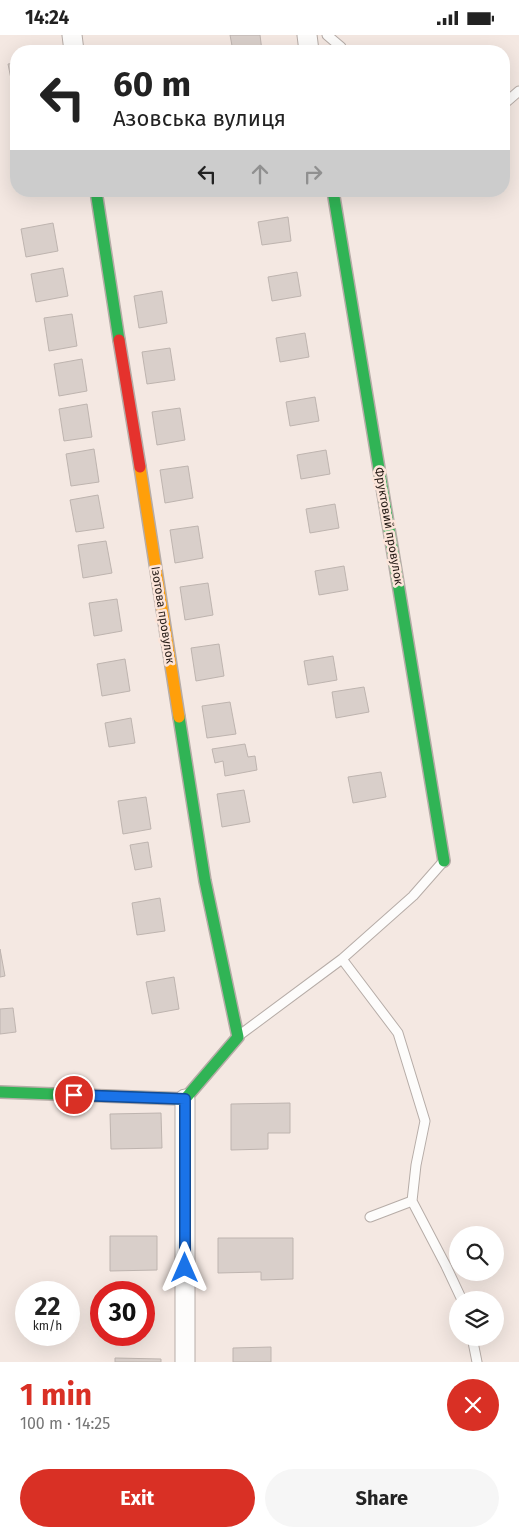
<!DOCTYPE html>
<html lang="en">
<head>
<meta charset="utf-8">
<style>
	:root { --surface:#fff; --page:#f6f6f6; --text:#222; --muted:#767676; --accent:#d93025 }
	body { margin:0; font-family:"Fira Sans",sans-serif; background:var(--page); color:var(--text); height:100vh; display:flex; flex-direction:column; font-size:19px; white-space:nowrap }
	* { box-sizing:border-box; margin:0 }
	p { font-size:16px; color:var(--muted) }
	.icon { flex:none; width:28px; height:28px; fill:none; stroke:currentColor; stroke-width:2; stroke-linecap:round; stroke-linejoin:round }
	.map { position:relative; height:1327px; overflow:hidden }
	.details { display:flex; flex-direction:column; background:var(--surface); flex:1 }
	.details>* { flex:none }
	.guide { position:absolute; left:10px; top:10px; width:500px; height:152px; border-radius:20px; box-shadow:0 5px 20px #0002; background:#fff; color:var(--text); overflow:hidden }
	.controls { position:absolute; left:449px; top:1191px; display:grid; gap:10px }
	.controls a { display:grid; place-items:center; width:55px; height:55px; border-radius:50%; background:var(--surface); box-shadow:0 5px 20px #0002; font-size:25px }
	.speed { position:absolute; left:15px; top:1246px; display:flex; gap:10px; font-size:25px; font-weight:700; text-align:center }
	.speed>* { display:grid; place-content:center; width:65px; height:65px; border-radius:50%; background:var(--surface); box-shadow:0 5px 20px #0002; line-height:1 }
	.speed small { font-size:12px; font-weight:400 }
	.speed .limit { border:8px solid #d22; background:#fff; color:#111 }
	.pin { position:absolute; display:grid; place-items:center; width:42px; height:42px; color:#fff; margin:-21px; border:2px solid #fff; border-radius:50%; box-shadow:0 1px 5px #0007 }
	.me { position:absolute; width:55px; margin:-28px; rotate:0deg; stroke-linejoin:round; filter:drop-shadow(0 0 4px #0008) }
	.turn { display:flex; align-items:center; gap:18px; height:105px; padding:0 20px; font-size:22px }
	.turn .icon { width:65px; height:65px; stroke-width:2.5 }
	.turn b { display:block; font-size:35px; line-height:42px }
	.lanes { display:flex; align-items:center; height:48px; padding:0 20px; background:#0003; justify-content:center; gap:25px; direction:ltr }
	.lanes .off { opacity:.35 }
	.round { display:grid; place-items:center; flex:none; width:52px; height:52px; border-radius:26px; background:var(--page) }
	.headline { display:flex; align-items:center; justify-content:space-between; height:85px; padding:0 20px }
	h1 { font-size:30px; font-weight:700; line-height:38px; color:var(--accent) }
	.action { display:flex; gap:10px; margin-top:auto; padding:10px 20px }
	.action a { flex:1; height:58px; border-radius:30px; background:var(--accent); color:#fff; font-size:20px; font-weight:700; line-height:58px; text-align:center }
	.action a+a { background:var(--page); color:var(--text) }
	.status { display:flex; justify-content:space-between; align-items:center; height:35px; padding:0 25px; background:var(--surface); direction:ltr }
	.status svg { height:14px; fill:currentColor }
	.map>svg:first-child { display:block }
</style>
</head>
<body>
<div class="status"><b>14:24</b><svg viewBox="0 0 49 12"><path d="M0 12V9h3v3zM5 12V6h3v6zM10 12V3h3v9zM15 12V0h3v12zM26 1h20v11H26zM47 4h2v5h-2z"/></svg></div>
<div class="map">
<svg width="519" height="1327" viewBox="0 0 519 1327">
	<rect width="100%" height="100%" fill="#f4e8e2"/>
	<path fill="#d9cfca" stroke="#beb4af" d="M230,0H260L262,16H233Z
		M119,12L120,16H93Z
		M16,28V53L13,54L8,29Z
		M115,156H139L115,160Z
		M288,182L291,206L262,210L258,187Z
		M53,188L58,216L26,222L21,194Z
		M63,233L68,261L36,267L31,239Z
		M297,237L301,261L272,266L268,242Z
		M162,256L167,288L139,293L134,261Z
		M72,279L77,311L49,316L44,283Z
		M305,298L309,322L280,327L276,303Z
		M170,313L175,345L147,349L142,317Z
		M82,324L87,356L59,361L54,329Z
		M315,362L319,386L290,391L286,367Z
		M87,369L92,402L64,406L59,374Z
		M180,373L185,405L157,410L152,377Z
		M94,414L99,447L71,451L66,419Z
		M326,415L330,439L301,444L297,420Z
		M188,431L193,463L165,468L160,435Z
		M98,460L104,493L76,497L70,465Z
		M335,469L339,493L310,498L306,474Z
		M198,491L203,523L175,528L170,495Z
		M106,506L112,538L83,543L78,510Z
		M344,531L348,555L319,560L315,536Z
		M208,548L213,580L185,585L180,552Z
		M117,564L122,596L94,601L89,568Z
		M219,609L224,641L196,646L191,613Z
		M333,621L337,645L308,650L304,626Z
		M125,624L130,656L102,661L97,629Z
		M364,652L369,677L336,683L332,657Z
		M230,667L236,699L207,703L202,671Z
		M131,683L135,708L109,712L105,688Z
		M245,709L248,722L255,721L257,735L225,741L223,726L215,728L212,714Z
		M381,737L386,762L353,768L348,742Z
		M244,755L250,787L222,792L217,759Z
		M146,762L151,794L123,799L118,766Z
		M148,807L152,832L135,835L130,810Z
		M160,863L165,896L137,900L132,868Z
		M0,914L5,941L0,942Z
		M174,942L179,974L152,979L146,947Z
		M13,973L16,997L0,999V974Z
		M290,1068V1098H268V1114L231,1115V1069Z
		M161,1078L162,1113L111,1114L110,1079Z
		M110,1201H157V1235L110,1236Z
		M218,1203H293V1244L261,1245V1237L218,1238Z
		M271,1312V1327H233V1313Z
		M115,1323L161,1324V1327H115Z"/>
	<g fill="none" stroke-linecap="round" stroke-linejoin="round">
		<g stroke="#b6aca7" stroke-width="11">
			<path id="lane" d="M327,0L341,12L343,16
				M504,69L519,56
				M342,924L398,998L425,1086L416,1130L412,1166L446,1231L462,1265
				M241,999L342,924L413,861L442,828
				M370,1182L412,1166
				M472,1302L477,1327"/>
		</g>
		<g stroke="#b6aca7" stroke-width="21">
			<path id="street" d="M72,0L74,16
				M307,0L309,16
				M185,1327V1064"/>
		</g>
		<g stroke="#b6aca7" stroke-width="14">
			<path id="fast" d="M96,156L119,305
				M333,156L444,826
				M0,1057L185,1064L238,1002L205,846L179,682"/>
		</g>
		<g stroke="#b6aca7" stroke-width="14">
			<path id="slow" d="M140,432L179,682"/>
		</g>
		<g stroke="#b6aca7" stroke-width="14">
			<path id="jam" d="M119,305L140,432"/>
		</g>
		<use href="#lane" stroke="#fdfcfb" stroke-width="9"/>
		<use href="#street" stroke="#fdfcfb" stroke-width="19"/>
		<use href="#fast" stroke="#30b455" stroke-width="11"/>
		<use href="#slow" stroke="#ff9f0a" stroke-width="11"/>
		<use href="#jam" stroke="#e5322d" stroke-width="11"/>
	</g>
	<g fill="none" stroke-linecap="round" stroke-linejoin="round">
		<g stroke="#114b97" stroke-width="12">
			<path id="route" d="M74,1060L185,1064V1233"/>
		</g>
		<use href="#route" stroke="#1a73e8" stroke-width="9"/>
	</g>
	<g text-anchor="middle" dominant-baseline="central" stroke-width="5" stroke-linejoin="round" paint-order="stroke">
		<g font-size="12" fill="#251b16" stroke="#fce5da">
			<text transform="translate(389 491) rotate(80)">Фруктовий провулок</text>
			<text transform="translate(163 580) rotate(81)">Ізотова провулок</text>
		</g>
	</g>
</svg>
<div class="controls">
<a><svg class="icon" aria-label="search" viewBox="0 0 24 24"><circle cx="10" cy="10" r="6"/><path d="M15 15l6 6"/></svg></a>
<a><svg class="icon" aria-label="layers" viewBox="0 0 24 24"><path d="M12 4l9 5-9 5-9-5zM3 14l9 5 9-5"/></svg></a>
</div>
<div class="speed"><div>22<small>km/h</small></div><div class="limit">30</div></div>
<div class="pin" style="left:74px;top:1060px;background:#d93025"><svg class="icon" aria-label="arrive" viewBox="0 0 24 24"><path d="M6 21V4h12l-3 4 3 4H6"/></svg></div>
<svg class="me" style="left:185px;top:1233px" viewBox="-20 -20 40 40"><path d="M0-17L14 15 0 8-14 15z" fill="#1a73e8" stroke="#fff" stroke-width="4"/></svg>
<div class="guide">
<div class="turn"><svg class="icon" aria-label="left" viewBox="0 0 24 24"><path d="M17 20v-9H6M10 6l-5 5 5 5"/></svg><div><b>60 m</b>Азовська вулиця</div></div>
<div class="lanes"><svg class="icon" aria-label="left" viewBox="0 0 24 24"><path d="M17 20v-9H6M10 6l-5 5 5 5"/></svg><svg class="icon off" aria-label="ahead" viewBox="0 0 24 24"><path d="M12 20V5M6 11l6-6 6 6"/></svg><svg class="icon off" aria-label="right" viewBox="0 0 24 24"><path d="M7 20v-9h11M14 6l5 5-5 5"/></svg></div>
</div>
</div>
<section class="details">
<div class="headline"><div><h1>1 min</h1><p>100 m · 14:25</p></div><a class="round" style="background:#d93025;color:#fff"><svg class="icon" aria-label="close" viewBox="0 0 24 24"><path d="M6 6l12 12M18 6L6 18"/></svg></a></div>
<div class="action"><a>Exit</a><a>Share</a></div>
</section>
</body>
</html>
